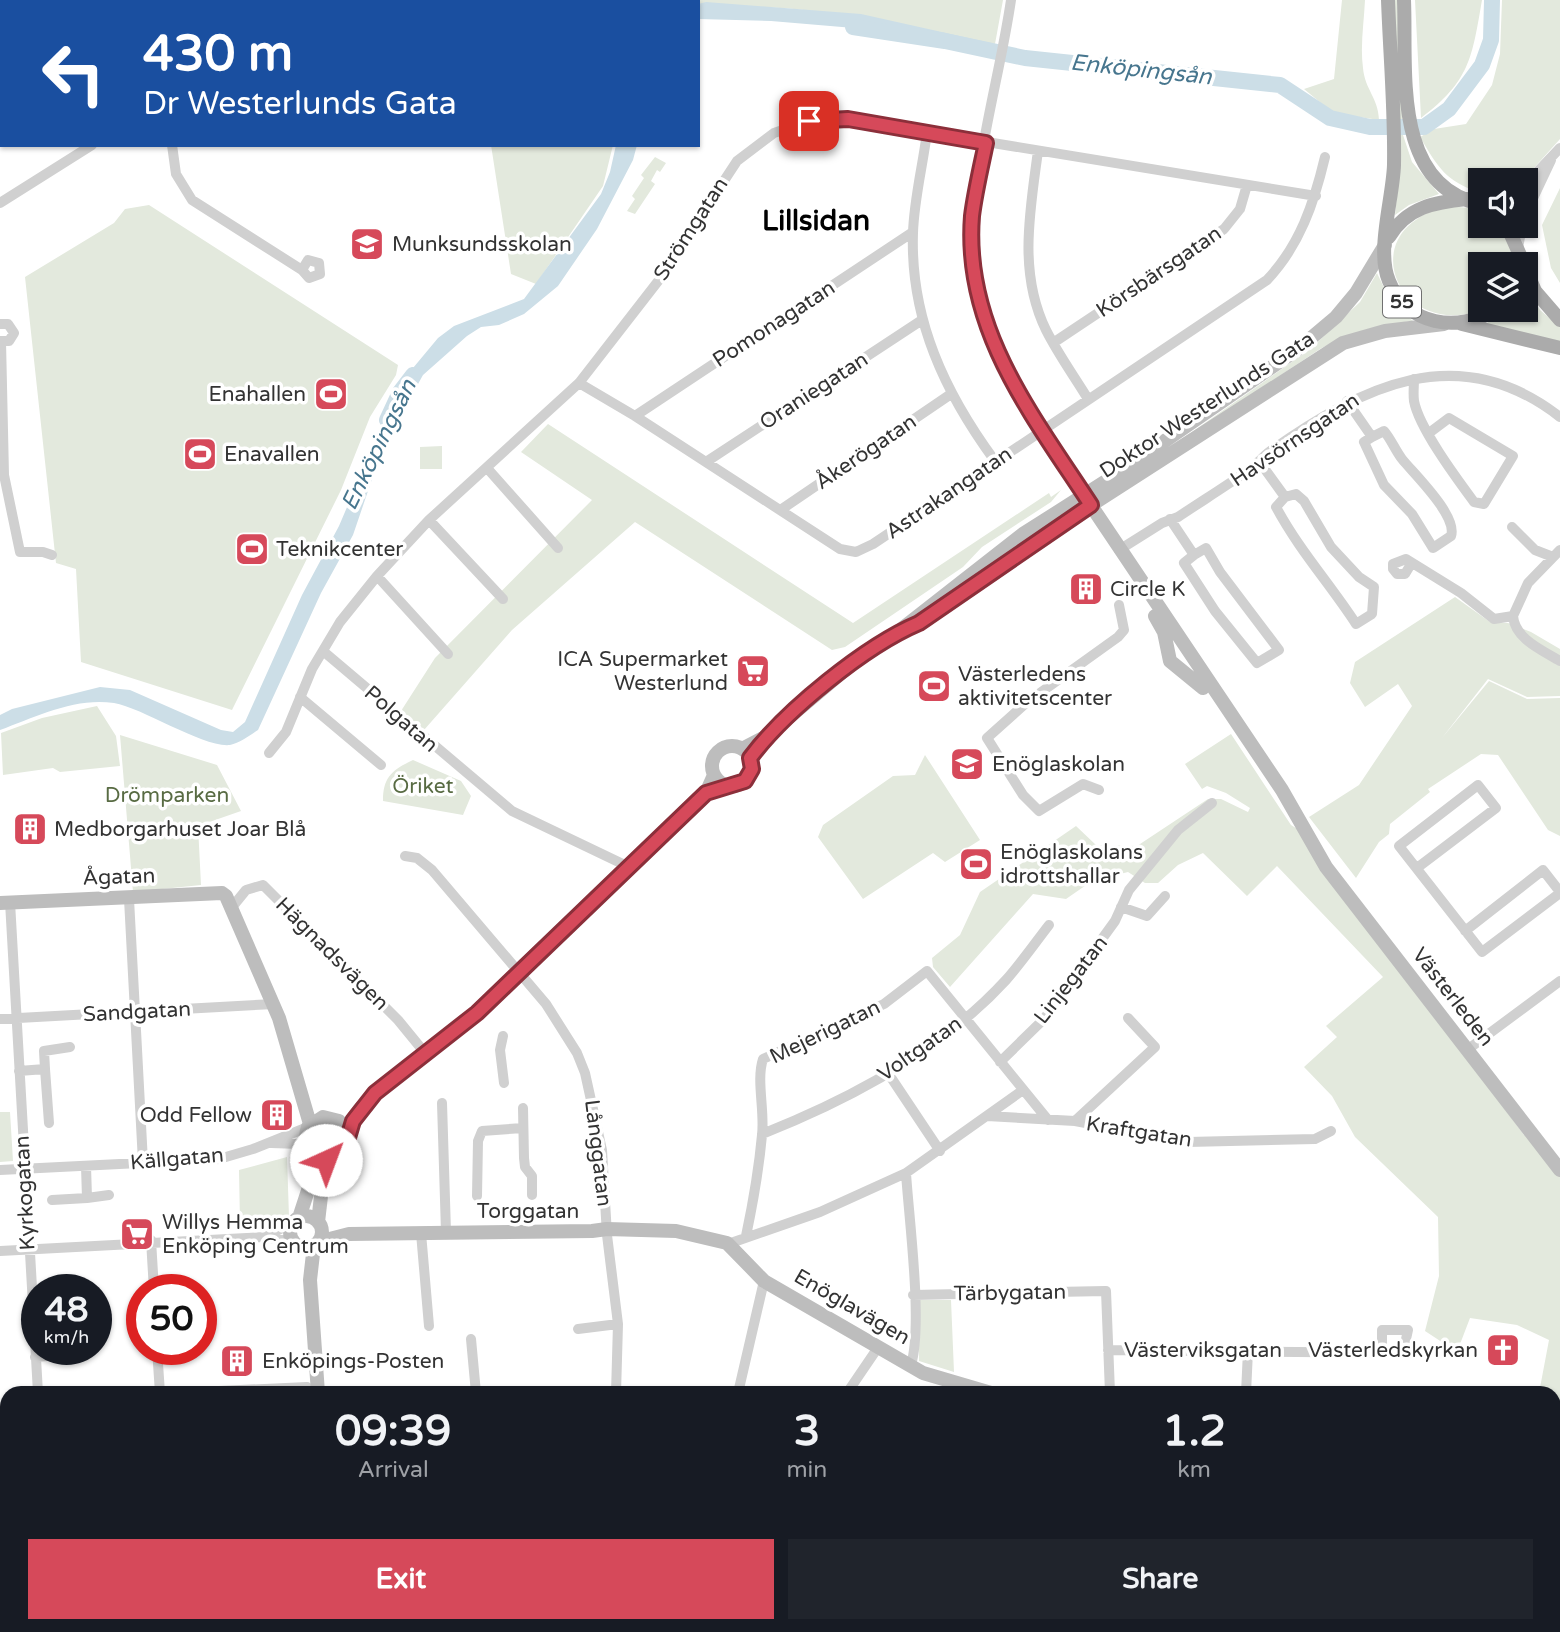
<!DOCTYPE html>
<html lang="en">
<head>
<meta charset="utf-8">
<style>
	:root { --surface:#171b24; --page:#20242c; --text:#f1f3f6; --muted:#9ea1a6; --accent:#d6495a }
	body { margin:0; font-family:"Varela Round",sans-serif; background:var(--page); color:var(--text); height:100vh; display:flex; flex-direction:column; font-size:26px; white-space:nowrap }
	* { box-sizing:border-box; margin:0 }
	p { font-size:23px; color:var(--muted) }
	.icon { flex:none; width:38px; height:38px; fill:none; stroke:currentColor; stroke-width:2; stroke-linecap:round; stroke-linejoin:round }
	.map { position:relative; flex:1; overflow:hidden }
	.sheet { position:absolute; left:0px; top:1386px; width:1561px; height:247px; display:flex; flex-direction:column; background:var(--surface); border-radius:21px 21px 0 0; box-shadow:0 2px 5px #0004 }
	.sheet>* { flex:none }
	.guide { position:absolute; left:0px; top:0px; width:700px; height:147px; box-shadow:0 2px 5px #0004; background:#1a4fa0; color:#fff; overflow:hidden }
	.buttons { position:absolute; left:1468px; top:168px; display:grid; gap:14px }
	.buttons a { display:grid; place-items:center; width:70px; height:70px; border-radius:0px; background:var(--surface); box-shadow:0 2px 5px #0004; font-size:35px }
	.speed { position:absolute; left:21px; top:1274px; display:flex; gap:14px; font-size:35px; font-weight:700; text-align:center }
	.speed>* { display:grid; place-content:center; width:91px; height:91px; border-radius:50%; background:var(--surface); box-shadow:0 2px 5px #0004; line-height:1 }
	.speed small { font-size:18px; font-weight:400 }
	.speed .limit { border:10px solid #d22; background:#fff; color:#111 }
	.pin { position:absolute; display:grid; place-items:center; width:60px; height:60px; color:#fff; margin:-30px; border-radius:14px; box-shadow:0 4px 10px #0006 }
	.me { position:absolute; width:77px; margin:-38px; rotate:43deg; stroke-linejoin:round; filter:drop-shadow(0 0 5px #0008) }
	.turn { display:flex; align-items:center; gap:24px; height:147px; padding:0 28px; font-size:32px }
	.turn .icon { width:91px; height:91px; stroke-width:2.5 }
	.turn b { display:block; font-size:49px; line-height:60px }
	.eta { display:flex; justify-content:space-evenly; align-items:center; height:119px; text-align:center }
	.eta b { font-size:42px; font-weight:800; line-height:49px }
	.primary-button { display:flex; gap:14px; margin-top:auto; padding:14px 28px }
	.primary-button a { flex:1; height:80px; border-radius:0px; background:var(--accent); color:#fff; font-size:28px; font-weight:800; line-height:80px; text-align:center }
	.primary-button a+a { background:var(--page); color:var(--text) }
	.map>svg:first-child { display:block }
</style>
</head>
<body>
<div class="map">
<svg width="1560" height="1632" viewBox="0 0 1560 1632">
	<rect width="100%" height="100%" fill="#fff"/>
	<path fill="#e3e9dd" d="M523,0H1003L995,44C898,24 798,0 698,8V2Z
		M1342,0H1365C1364,22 1360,46 1363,68C1365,90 1378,97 1379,120L1333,113L1304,89L1334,79Z
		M1394,0H1399L1403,135L1412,162L1439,194L1409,205L1395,215L1399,176Z
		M1415,0H1482C1472,58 1470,81 1421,118Z
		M1502,0H1560V139L1523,180H1480V193C1445,180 1439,169 1420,137L1434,129L1466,124L1492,85L1500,54Z
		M491,145H613L603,186L536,284L511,274Z
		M655,157L666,163L660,172L657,170L651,181L655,184L635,214L627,211L635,199L632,196L644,178L641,175Z
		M1560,188V283L1551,268L1542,225Z
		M149,205L398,365L396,375L370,417L341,490L232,710L81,662L76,569L56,563L25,277L114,223L125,209Z
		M1450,206L1469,208L1480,214V226H1497L1511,246L1512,264H1480L1481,310C1397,341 1349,227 1450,206Z
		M1377,273L1390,300L1413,321C1378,325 1351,332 1320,349L1145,465L1309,350L1360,302Z
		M1526,287L1540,310L1560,327V343L1484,325L1506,310H1526Z
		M548,424L853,623L1049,493L1051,497L1061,490L1051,502L982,547L963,567L845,647L832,650L635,522L512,630L424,730L401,711L435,658L592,500L521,452Z
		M442,446V469H420V447Z
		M1455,597L1490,622L1508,623L1531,632L1560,649V696L1527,697L1488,679L1442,738L1489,681L1527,699L1560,698V836L1548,830L1498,755L1481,754L1428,789L1430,792L1390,824L1389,834L1379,842L1356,878L1309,817L1359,785L1412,706L1398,684L1365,707L1350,683L1355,662Z
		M97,706L116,736L120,766L60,772L53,768L3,775L1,733L42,718Z
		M1231,734L1291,825L1299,830L1524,1135L1533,1139L1560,1174V1402L1554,1404V1393H1539L1549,1340L1517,1325L1470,1318L1457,1352L1425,1331L1439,1276L1438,1217L1355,1137L1332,1096L1304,1067L1337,1037L1326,1026L1383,977L1277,866L1247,896L1203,853L1178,865L1158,883H1145L1128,872L1092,881L1066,899L1033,894L950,987L933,967L932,958L960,935L980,892L1076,826L1096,845L1137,846L1208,799H1221L1248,812L1250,808L1226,793L1207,786L1202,789L1185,764Z
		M120,735L217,765L241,811L198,826L201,885L133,892Z
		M925,755L980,840L945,862L933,853L863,899L818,837L823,825L893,776L915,775Z
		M413,760L461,781L471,796L463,815L383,801C383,777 392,770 413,760Z
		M0,1112H10L13,1161L0,1162Z
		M287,1157L289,1217L240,1223L239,1170Z
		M918,1300H951L954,1372L919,1361Z
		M847,1626H1338L1345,1632H1253L1250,1628L1243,1632H837Z"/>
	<path fill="#ccdee7" d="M706,2L861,14L991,43L990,52L913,33L771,21L698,19V4Z
		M616,145H637L633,160L597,229L558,286L524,314L499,325L481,327L467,336L423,375L383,447L353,535L321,593L258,730C249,736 240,743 230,745C204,748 143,708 114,703C75,697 35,717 0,730V715L12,709L100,687L130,690L221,730L233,732L245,722L302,595L339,526L373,446L413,368L438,338L454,326L524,299L601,194L610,172Z"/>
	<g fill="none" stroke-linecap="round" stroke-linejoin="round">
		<path stroke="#ccdee7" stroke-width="16" d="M853,27L945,41L1025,58L1280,85L1330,118L1370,127H1424L1449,109L1482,65L1491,40L1492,0
			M387,420L400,392L413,375"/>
		<path stroke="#d0d0d0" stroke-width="10" d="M42,0L43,2
			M215,0L217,2
			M285,0V2
			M349,0L350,2
			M418,0V2
			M483,0L484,2
			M1011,0C994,117 945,240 997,355C1019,404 1056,448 1084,495
			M191,2L202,0
			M927,132C923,165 914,199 913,233C910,319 945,393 995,461
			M172,145L176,174L192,200L302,270L309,278L320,274L319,263L308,260L302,270
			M1038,151C1030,211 1018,273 1046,330C1058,354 1074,376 1088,399
			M1526,184L1560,148
			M0,203L92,145
			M1526,213L1551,160
			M1518,248L1522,226
			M0,324H8L14,333L9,341H1L4,475L20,552H43L52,555
			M1053,343L1224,229L1240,209L1247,185
			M1414,379C1414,386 1413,394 1414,401C1419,428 1457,479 1474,502L1484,504L1513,456L1449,418L1429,433
			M579,383L635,416L840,549L856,552L873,544L1267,280C1300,245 1314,203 1325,157
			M1347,401L1372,437L1364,442L1384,485L1412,514L1433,548L1451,536C1458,516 1414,474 1402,459C1395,450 1391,439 1384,431L1372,437
			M635,416L913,232
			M1259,461L1285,497L1276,507C1299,550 1330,584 1356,624L1372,614L1374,587L1359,577L1331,547L1304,501L1296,494L1285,497
			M706,462L922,320
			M487,468L558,548
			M782,509L951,394
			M1170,519L1194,555L1184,563L1215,611L1257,663L1279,650L1220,572L1206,548L1194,555
			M429,520L503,599
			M1512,527L1535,550L1553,557
			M1119,550L1162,523L1178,517C1202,501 1226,486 1249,470C1257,465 1262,457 1269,452C1361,387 1458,337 1560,417
			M1411,564L1405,574H1397L1393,569V564L1406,559L1461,593L1494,619L1513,616L1528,583L1560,550
			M377,576L448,654
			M1513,616C1515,639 1542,650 1560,661
			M323,651L512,811L627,866
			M300,697L381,765
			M269,753L286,732L312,669L340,622L377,576L429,520L579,383L659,280L737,161L774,133L809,121L847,119L1316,196
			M1099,790L1083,784L1039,811L1023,795L987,738L1026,703L1118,637L1124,630L1119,605
			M405,856L417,858L432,870L546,1004L577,1053L585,1073L602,1150L607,1235L618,1324L616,1393
			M1417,868L1496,808L1478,785L1399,846L1482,952L1560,893
			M129,899L143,1162
			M10,902L38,1393
			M233,906L246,890L263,885L398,1020L425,1053
			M1121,907L1147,916L1165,896
			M1465,931L1543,870L1560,892
			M0,1019L274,1004
			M503,1036L500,1050L504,1083
			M1467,1050L1560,981
			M1000,1062L1044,1019L1115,921L1129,890L1178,830L1212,803
			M45,1069L44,1051L70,1047
			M19,1071L45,1069L49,1123
			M888,1073L940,1151
			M442,1103L446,1232
			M523,1108L524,1158L525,1167L532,1176V1195
			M987,1116L1075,1121L1188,1142L1315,1139L1331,1131
			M1075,1121L1155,1047L1128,1018
			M762,1134C851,1099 941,1051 1006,980C1021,963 1035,943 1049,925
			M271,1143L300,1144L307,1148
			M0,1170L219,1159L253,1149L308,1127
			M906,1173C909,1220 923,1324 911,1365
			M477,1196L478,1141L482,1131L523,1128
			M87,1198L109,1195
			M52,1200L87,1198L86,1166
			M421,1233L429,1326
			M746,1236C753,1203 759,1168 762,1135C765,1111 756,1080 763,1059L884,1004L927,971L1048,1120
			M265,1237L295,1221
			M151,1240L154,1290
			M728,1244L820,1212L906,1173L1023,1090
			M0,1251L265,1237L294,1242
			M913,1295L1106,1291L1110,1393
			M578,1329L618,1324
			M471,1339L476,1393
			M157,1349L160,1393
			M1108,1350L1403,1353L1408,1330H1382V1352
			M35,1357L61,1355L62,1349
			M176,1393L307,1387
			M738,1393L764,1281
			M847,1393L879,1346
			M1246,1393L1248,1351
			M0,1409L7,1414
			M52,1626V1632
			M217,1626L220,1632
			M507,1626L509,1632
			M638,1626L639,1632
			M674,1626L678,1632
			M793,1626L797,1632
			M1352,1626L1375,1632L1493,1629L1504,1632"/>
		<path stroke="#bdbdbd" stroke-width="14" d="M1084,495L1282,790L1326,867L1560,1170
			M940,608L1071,518L1343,343L1385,331L1444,324
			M1155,616L1164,632L1170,661L1203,688
			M712 766a20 20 0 1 1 40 0a20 20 0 1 1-40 0Z
			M742,749L767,736L852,664L899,631L1023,534L1111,478L1298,349L1336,317L1356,293L1385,245
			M0,903L222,893L226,896L279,1018L310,1124
			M347,1133L339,1121L323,1117L308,1127C300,1149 318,1167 339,1156C347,1147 345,1141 348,1131C351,1117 365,1102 376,1093C422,1051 479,1021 518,971L706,793L714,775
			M290 1232a16 16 0 1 1 32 0a16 16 0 1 1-32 0Z
			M299,1218L315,1169L312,1155
			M318,1222L323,1179L334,1159
			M318,1242L349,1234L592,1231L607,1229L676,1231L727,1243L764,1281L923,1373L991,1393
			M314,1245L310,1280L318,1393
			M1554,1412L1560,1411
			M0,1556H7
			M368,1626L369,1632"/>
		<path stroke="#ababab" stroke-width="14" d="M1388,0C1390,55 1395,110 1394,165C1393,198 1376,251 1389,281C1407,326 1458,333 1495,310
			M1404,0C1407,68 1391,185 1480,204
			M1507,226L1524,264
			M1389,237C1407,207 1435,202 1467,199
			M1526,270L1535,291L1560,320
			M1462,324L1560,348"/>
	</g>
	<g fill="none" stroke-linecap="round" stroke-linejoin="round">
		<g stroke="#8b2f3a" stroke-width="18">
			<path id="route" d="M326,1160L344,1151L353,1121L375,1093L477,1013L706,793L745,781L752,769L750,758C785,711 865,646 919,623L1091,505C1033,416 963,329 972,216C975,192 981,167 986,143L848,119L809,121"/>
		</g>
		<use href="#route" stroke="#d6495a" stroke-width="12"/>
	</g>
	<defs>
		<g id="school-square" transform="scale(1.75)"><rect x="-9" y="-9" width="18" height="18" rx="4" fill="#d6495a" stroke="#fff"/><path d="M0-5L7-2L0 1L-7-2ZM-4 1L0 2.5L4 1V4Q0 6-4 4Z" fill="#fff"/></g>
		<g id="stadium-square" transform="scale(1.75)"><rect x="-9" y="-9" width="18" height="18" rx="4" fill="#d6495a" stroke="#fff"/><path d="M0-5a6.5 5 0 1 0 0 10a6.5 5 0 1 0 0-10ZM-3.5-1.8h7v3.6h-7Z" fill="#fff"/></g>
		<g id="building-square" transform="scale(1.75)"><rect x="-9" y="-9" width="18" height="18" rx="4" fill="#d6495a" stroke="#fff"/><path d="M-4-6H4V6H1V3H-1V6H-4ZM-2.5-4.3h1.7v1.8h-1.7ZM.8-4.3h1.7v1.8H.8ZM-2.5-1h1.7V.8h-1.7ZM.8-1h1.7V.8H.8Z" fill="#fff"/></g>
		<g id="supermarket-square" transform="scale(1.75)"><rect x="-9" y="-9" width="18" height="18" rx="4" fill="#d6495a" stroke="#fff"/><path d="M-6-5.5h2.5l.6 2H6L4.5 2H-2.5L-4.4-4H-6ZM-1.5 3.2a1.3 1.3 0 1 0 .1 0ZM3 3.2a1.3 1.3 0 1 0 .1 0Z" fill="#fff"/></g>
		<g id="church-square" transform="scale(1.75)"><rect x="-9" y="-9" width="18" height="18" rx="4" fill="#d6495a" stroke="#fff"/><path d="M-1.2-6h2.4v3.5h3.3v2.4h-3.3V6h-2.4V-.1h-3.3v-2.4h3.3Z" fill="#fff"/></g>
	</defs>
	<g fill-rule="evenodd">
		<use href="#school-square" x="367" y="244"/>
		<use href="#stadium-square" x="331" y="394"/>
		<use href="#stadium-square" x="200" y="454"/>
		<use href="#stadium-square" x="252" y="549"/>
		<use href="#building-square" x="1086" y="589"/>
		<use href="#supermarket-square" x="753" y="671"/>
		<use href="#stadium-square" x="934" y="686"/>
		<use href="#school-square" x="967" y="764"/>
		<use href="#building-square" x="30" y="829"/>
		<use href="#stadium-square" x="976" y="864"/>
		<use href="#building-square" x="277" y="1115"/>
		<use href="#supermarket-square" x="137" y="1234"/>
		<use href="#church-square" x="1503" y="1350"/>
		<use href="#building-square" x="237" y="1361"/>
	</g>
	<g text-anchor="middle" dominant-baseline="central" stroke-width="7" stroke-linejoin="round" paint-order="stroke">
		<rect fill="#fff" stroke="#707070" stroke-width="2" x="1383" y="286.5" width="38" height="31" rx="5"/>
		<g font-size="19" font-weight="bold" fill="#333">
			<text x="1402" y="302">55</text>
		</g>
		<g font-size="21" fill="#333" stroke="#fff">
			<text transform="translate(691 229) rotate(-57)">Strömgatan</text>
			<text transform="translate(1159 272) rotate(-34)">Körsbärsgatan</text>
			<text transform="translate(774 324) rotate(-33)">Pomonagatan</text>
			<text transform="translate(814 391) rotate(-33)">Oraniegatan</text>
			<text transform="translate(1207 405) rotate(-33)">Doktor Westerlunds Gata</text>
			<text transform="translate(1295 440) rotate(-34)">Havsörnsgatan</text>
			<text transform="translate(866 452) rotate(-34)">Åkerögatan</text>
			<text transform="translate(949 493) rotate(-34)">Astrakangatan</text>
			<text transform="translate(401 719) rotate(41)">Polgatan</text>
			<text transform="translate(119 877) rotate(-2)">Ågatan</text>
			<text transform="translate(332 954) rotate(45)">Hägnadsvägen</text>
			<text transform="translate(1071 980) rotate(-52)">Linjegatan</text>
			<text transform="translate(1453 997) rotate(52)">Västerleden</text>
			<text transform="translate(137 1012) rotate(-3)">Sandgatan</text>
			<text transform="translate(825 1032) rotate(-26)">Mejerigatan</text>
			<text transform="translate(920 1049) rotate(-35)">Voltgatan</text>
			<text transform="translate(1139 1132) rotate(9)">Kraftgatan</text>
			<text transform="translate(598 1153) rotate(83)">Långgatan</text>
			<text transform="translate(177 1159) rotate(-5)">Källgatan</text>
			<text transform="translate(25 1193) rotate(-93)">Kyrkogatan</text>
			<text x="528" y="1211">Torggatan</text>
			<text transform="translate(1010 1293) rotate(-1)">Tärbygatan</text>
			<text transform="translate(852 1307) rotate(30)">Enöglavägen</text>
			<text x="1203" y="1350">Västerviksgatan</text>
		</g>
		<g font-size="21" fill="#333" stroke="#fff" text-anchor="start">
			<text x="392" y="244">Munksundsskolan</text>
			<text x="306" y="394" text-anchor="end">Enahallen</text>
			<text x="224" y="454">Enavallen</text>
			<text x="276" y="549">Teknikcenter</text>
			<text x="1110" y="589">Circle K</text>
			<text x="728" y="659" text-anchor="end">ICA Supermarket<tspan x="728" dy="24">Westerlund</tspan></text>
			<text x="958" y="674">Västerledens<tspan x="958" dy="24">aktivitetscenter</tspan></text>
			<text x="992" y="764">Enöglaskolan</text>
			<text x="54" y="829">Medborgarhuset Joar Blå</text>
			<text x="1000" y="852">Enöglaskolans<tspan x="1000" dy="24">idrottshallar</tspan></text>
			<text x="252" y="1115" text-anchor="end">Odd Fellow</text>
			<text x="162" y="1222">Willys Hemma<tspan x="162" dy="24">Enköping Centrum</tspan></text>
			<text x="1478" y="1350" text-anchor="end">Västerledskyrkan</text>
			<text x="262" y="1361">Enköpings-Posten</text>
		</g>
		<g font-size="21" fill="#586b43" stroke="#fff">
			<text x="423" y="786">Öriket</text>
			<text x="167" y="795">Drömparken</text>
		</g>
		<g font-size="23" font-style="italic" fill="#47768e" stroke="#fff">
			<text transform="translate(1141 70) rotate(6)">Enköpingsån</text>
			<text transform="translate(379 445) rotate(-64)">Enköpingsån</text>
		</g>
		<g font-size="28" font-weight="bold" fill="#000" stroke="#fff">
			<text x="816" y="221">Lillsidan</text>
		</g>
	</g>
</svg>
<div class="buttons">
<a><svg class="icon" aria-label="sound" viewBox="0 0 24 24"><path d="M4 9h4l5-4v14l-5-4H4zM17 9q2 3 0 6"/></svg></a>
<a><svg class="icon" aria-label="layers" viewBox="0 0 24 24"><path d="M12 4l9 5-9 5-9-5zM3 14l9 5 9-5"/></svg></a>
</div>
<div class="speed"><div>48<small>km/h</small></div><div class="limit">50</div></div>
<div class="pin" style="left:809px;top:121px;background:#d93025"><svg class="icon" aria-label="arrive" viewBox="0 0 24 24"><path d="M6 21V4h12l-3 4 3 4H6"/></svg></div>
<svg class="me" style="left:326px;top:1160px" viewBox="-20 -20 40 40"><circle r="19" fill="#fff"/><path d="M0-13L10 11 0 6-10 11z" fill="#d6495a"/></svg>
<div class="guide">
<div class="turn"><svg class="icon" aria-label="left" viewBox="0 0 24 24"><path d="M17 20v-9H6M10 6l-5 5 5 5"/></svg><div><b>430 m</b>Dr Westerlunds Gata</div></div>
</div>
<section class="sheet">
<div class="eta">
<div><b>09:39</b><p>Arrival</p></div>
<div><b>3</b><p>min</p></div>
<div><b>1.2</b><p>km</p></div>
</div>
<div class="primary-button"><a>Exit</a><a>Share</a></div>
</section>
</div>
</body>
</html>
